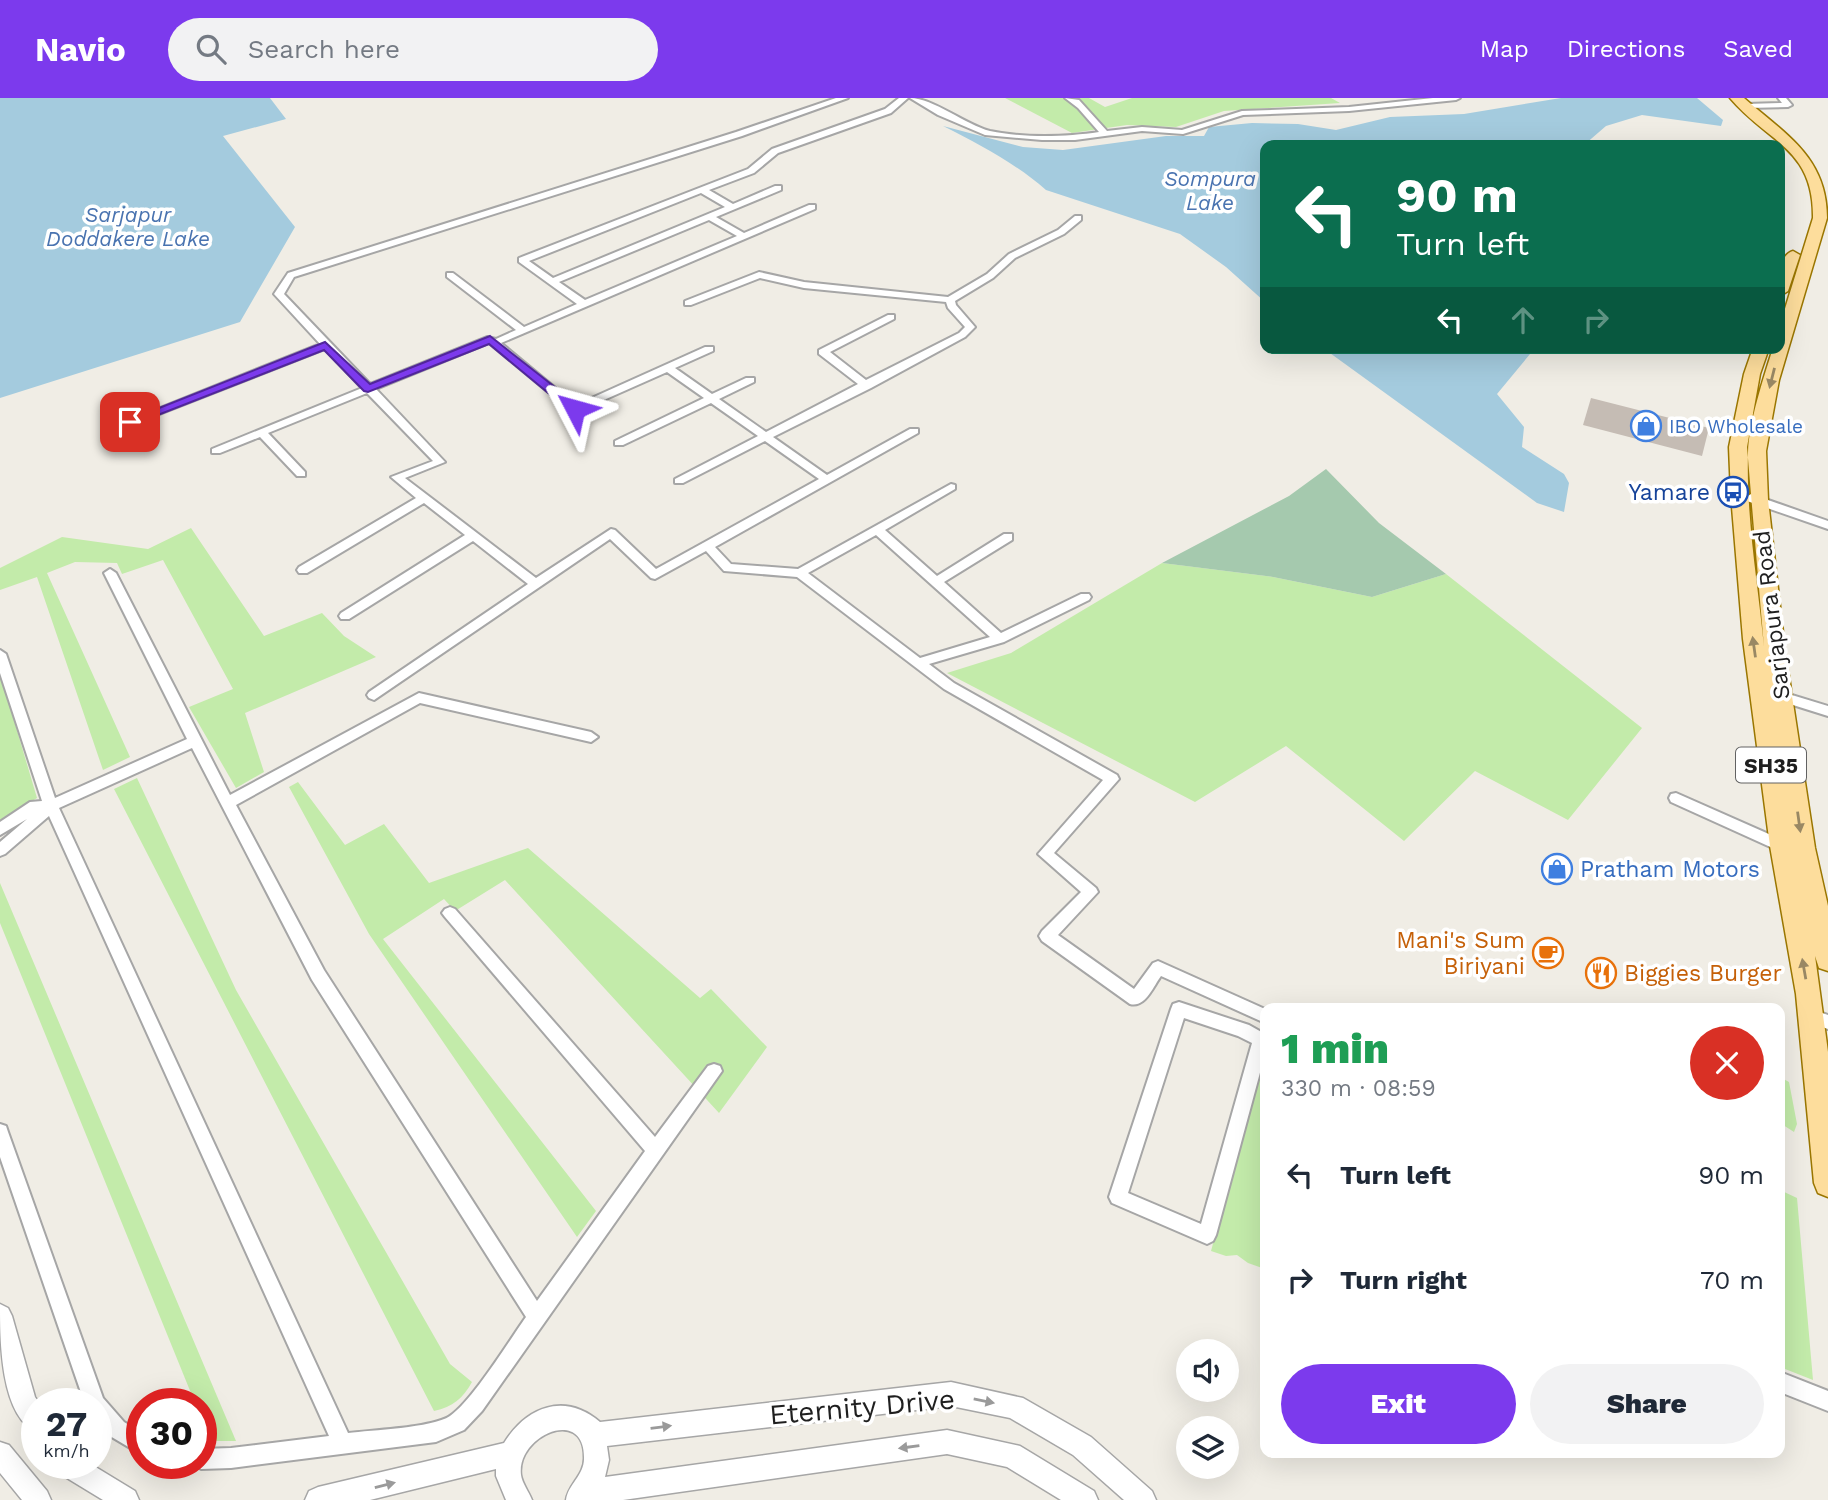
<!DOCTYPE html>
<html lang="en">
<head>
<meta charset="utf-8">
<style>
	:root { --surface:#fff; --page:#f2f2f3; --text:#1f2937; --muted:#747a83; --accent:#7c3aed }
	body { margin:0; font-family:"Work Sans",sans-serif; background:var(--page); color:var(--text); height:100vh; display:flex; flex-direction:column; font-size:26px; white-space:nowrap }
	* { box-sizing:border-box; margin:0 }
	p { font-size:23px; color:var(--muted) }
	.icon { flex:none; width:38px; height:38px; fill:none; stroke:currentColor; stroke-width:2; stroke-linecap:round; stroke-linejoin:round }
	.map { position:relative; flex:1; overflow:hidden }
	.details { position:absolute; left:1260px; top:905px; width:525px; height:455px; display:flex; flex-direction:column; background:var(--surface); border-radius:14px; box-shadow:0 7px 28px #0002 }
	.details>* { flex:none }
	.guide { position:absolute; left:1260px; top:42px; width:525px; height:214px; border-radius:14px; box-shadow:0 7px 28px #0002; background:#0b6e4f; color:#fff; overflow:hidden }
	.fabs { position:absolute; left:1176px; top:1241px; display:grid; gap:14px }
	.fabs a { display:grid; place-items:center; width:63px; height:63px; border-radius:50%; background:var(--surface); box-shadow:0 7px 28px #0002; font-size:35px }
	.speed { position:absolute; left:21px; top:1290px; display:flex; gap:14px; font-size:35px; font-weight:700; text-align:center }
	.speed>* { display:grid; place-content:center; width:91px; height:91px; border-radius:50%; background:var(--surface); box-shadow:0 7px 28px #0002; line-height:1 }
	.speed small { font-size:18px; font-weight:400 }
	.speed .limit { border:10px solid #d22; background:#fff; color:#111 }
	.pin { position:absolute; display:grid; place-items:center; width:60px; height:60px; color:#fff; margin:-30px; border-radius:14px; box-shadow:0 4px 10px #0006 }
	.me { position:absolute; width:77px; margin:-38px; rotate:309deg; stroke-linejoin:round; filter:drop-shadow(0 0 5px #0008) }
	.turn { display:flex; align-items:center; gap:24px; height:147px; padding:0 21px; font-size:32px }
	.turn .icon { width:91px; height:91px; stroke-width:2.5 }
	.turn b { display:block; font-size:49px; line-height:60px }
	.lanes { display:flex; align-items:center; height:66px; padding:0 21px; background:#0003; justify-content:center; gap:35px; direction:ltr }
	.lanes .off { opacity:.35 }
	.round { display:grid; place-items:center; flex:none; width:74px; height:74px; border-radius:37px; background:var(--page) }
	.summary { display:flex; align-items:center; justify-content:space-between; height:119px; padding:0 21px }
	h1 { font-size:42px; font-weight:800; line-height:52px; color:#1e9e55 }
	.primary-button { display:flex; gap:14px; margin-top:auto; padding:14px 21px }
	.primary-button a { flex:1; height:80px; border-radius:42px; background:var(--accent); color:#fff; font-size:28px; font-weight:800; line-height:80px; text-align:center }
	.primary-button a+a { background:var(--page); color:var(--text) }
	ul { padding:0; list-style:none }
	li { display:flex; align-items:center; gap:21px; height:105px; padding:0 21px }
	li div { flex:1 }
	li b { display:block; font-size:26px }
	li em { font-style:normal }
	header { display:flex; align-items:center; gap:42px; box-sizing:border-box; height:98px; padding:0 35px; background:var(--accent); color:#fff }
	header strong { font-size:33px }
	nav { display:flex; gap:38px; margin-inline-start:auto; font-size:24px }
	.search { width:490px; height:63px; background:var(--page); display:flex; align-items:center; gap:18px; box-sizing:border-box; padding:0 24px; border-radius:38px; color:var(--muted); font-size:26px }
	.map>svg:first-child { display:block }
</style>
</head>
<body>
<header>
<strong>Navio</strong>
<div class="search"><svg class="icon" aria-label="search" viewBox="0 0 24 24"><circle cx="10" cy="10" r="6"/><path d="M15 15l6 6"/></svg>Search here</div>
<nav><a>Map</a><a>Directions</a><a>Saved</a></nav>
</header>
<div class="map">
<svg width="1828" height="1402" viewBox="0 0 1828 1402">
	<rect width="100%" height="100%" fill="#f0ede5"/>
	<path fill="#c3ebaa" d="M1005,0H1089L1105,9L1132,0H1331L1340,5L1224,13L1176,29L1127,27L1072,35Z
		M191,430L264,538L322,515L344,538L376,559L245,615L264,674L236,690L189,609L233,591L163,462L122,476L117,465L75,464L47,475L130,659L103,672L37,479L0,492V470L62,439L148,451Z
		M1162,465L1273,479L1372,499L1446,476L1642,630L1568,722L1475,673L1404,743L1286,648L1195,704L947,575L1011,555Z
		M0,575L37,700L0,722Z
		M137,680L236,892L450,1266L472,1284C463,1300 453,1309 434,1313L114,691Z
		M298,684L345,747L384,726L429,785L528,750L700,900L711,891L767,949L719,1015L505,782L455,813L444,801L383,841L596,1113L577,1139L369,836L289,689Z
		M0,785L236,1343H210L201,1321V1306L195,1305L0,825Z
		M1258,979L1265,982V1171L1248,1165L1237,1157L1226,1158L1211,1153Z
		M1780,979L1789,984L1797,1026L1794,1034L1780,1025Z
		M1780,1092L1797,1100L1813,1282L1780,1269Z"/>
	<path fill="#a5c9ae" d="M1326,371L1379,425L1446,476L1372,499L1273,479L1162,465L1289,398Z"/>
	<path fill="#a4cbde" d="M0,0H270L286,21L223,38L295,129L240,224L0,300Z
		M1561,0H1697L1723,22L1721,28L1642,17L1606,28L1584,47H1265V204L1226,169L1180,136L1046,92C1015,65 979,46 943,28L1023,49L1063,52L1166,38H1204L1209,29L1252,25L1298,26L1336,32L1390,19L1464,16Z
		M1323,250H1535L1497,296L1524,329L1522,349L1564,376L1569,385L1564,414L1537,405Z"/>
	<path fill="#c5bcb4" d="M1591,300L1709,330L1702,358L1583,327Z"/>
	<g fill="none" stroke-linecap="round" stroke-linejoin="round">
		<g stroke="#a6a6a6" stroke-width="4">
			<path id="minor" d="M836,0H848L742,38L294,179L284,196L370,286L487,239L496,241L516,232L447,179V175H453L524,229L577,206L519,164V160L748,71L772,51L885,11L899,0H908L891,15L778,55L754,75L709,92L733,106L775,88H781V92L716,119L744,135L809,107H815V111L501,245L576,307L705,249H713V253L675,270L712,296L746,280H754V284L719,301L766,334L858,286L819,256V252L888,217H894V221L830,254L866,282L959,235L965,229L948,210L946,204L804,190L760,180L691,207H685V203L759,174L804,184L948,199L987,176L1009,156L1058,132L1075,118H1081V122L1064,136L1015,160L993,180L955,203L956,207L975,229L965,239L871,290L773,339L827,377L910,331H918V335L715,449L731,466L798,471L951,386L955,387V391L885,432L937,478L1004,436H1012V442L944,484L1001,535L1081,496H1089L1091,499L1089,502L1004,544L929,566L954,585L1117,677L1119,681L1054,755L1096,790L1098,794L1058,837L1134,891L1153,865L1158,863L1265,911V925L1161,878C1153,889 1145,910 1130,906L1042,843L1039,838L1042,833L1081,794L1038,756L1103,682L944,591L797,479L724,473L706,453L655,481L651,480L610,441L374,602L369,600L367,597L369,594L528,486L473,443L349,521H341L339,518L341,515L465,437L424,405L307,475H299L297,472L299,469L416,400L391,379L433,363L367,295L268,335L305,374V378H297L260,339L220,355H212V351L362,290L325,251L134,326H126L125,324L320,246L274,196L288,175L736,34ZM701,95L725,109L553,180L529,163ZM709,122L737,138L585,202L559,184ZM489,245L571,313H579L667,274L704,300L615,343V347H623L711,305L758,338L675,381V385H683L765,343L819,381L656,471L615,432L611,431L536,480L405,380L445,364L376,291ZM876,437L990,539L920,560L808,475Z
				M910,0C933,0 966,27 990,33C1023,40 1066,39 1099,34L1078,10L1065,0L1079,2L1107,33L1142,29L1182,32L1242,13L1349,9L1433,0H1460L1456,2L1349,13L1243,17L1183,36L1142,33L1075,42H1042L985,37L938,17Z
				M1778,0H1786L1792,7L1788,9L1746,10L1742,8L1746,6L1782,5Z
				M1751,396L1828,423V431L1747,403L1745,400Z
				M110,471L116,475L230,697L419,595L591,634L598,639L591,644L420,605L236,707L324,872L537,1203L645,1053L445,819L442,815L445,811L450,809L455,811L655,1039L708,968L714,966L720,968L722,973L482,1313L464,1332L436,1344L231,1370L201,1371L193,1365H201V1351L231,1350L329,1338L49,718L5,756L0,758V744L27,721L0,737V724L30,704L42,703L0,575V552L6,556L55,700L187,641L104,475ZM192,650L312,882L526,1219C509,1243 472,1303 450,1318C432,1330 371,1332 348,1335L59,710Z
				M1782,594L1828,608V618L1777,602L1775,599L1777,596Z
				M1676,695L1787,744L1789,748L1787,752H1777L1671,704L1669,700L1671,696Z
				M1179,904L1249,927L1265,936V956L1216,1137L1213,1143L1207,1146L1112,1105L1109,1099L1171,911L1173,906ZM1184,920L1238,938L1252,945L1201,1126L1128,1095Z
				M1811,911L1828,917V931L1805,923L1803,918L1805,913Z
				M0,1026L6,1028L8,1034L103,1300L124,1324L142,1335V1357L110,1338L96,1322V1306H85L0,1059Z
				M1780,1274L1828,1293V1313L1780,1294Z"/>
		</g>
		<g stroke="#a6a6a6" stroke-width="3">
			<path id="tertiary" d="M0,1206L8,1210L12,1218L35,1299L40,1306H37V1334C0,1319 0,1240 0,1206Z
				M951,1284L1023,1300L1091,1339L1152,1393L1156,1402H1124L1073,1357L1010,1320L951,1308L607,1348L609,1362L605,1379L947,1332L1020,1348L1094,1393L1098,1402H1061L1007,1369L947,1356L623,1402H566C568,1386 585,1377 584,1359C584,1308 516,1338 521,1377C522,1385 529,1394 532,1402H506L496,1378V1371L370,1402H305L309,1393L318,1389L504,1345C527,1308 565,1294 600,1324Z
				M0,1344L9,1347L47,1393L51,1402H22L0,1375Z
				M54,1365H89L135,1393L139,1402H103L57,1374Z"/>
		</g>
		<g stroke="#9a7600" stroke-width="3">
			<path id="primary" d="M1730,0H1744C1785,36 1827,59 1827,120L1779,282L1766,353L1768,402L1785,552L1815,750L1828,808V873L1819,870L1815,858L1828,954V1099L1818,1095L1814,1085L1796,896L1770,748L1743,541L1731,397L1729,349L1744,276L1753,250H1769L1760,276L1747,349L1764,549C1758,486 1746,420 1748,355C1749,323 1763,282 1773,250H1780V227L1813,120C1814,50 1768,45 1730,0Z
				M1793,153L1800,157L1788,193L1780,198C1780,183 1777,158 1793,153Z"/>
		</g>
		<use href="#minor" fill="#fff" fill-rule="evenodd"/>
		<use href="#tertiary" fill="#fff" fill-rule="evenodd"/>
		<use href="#primary" fill="#fddd9c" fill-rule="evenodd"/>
	</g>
	<defs><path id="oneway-solid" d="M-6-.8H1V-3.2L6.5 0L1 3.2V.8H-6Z" transform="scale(1.75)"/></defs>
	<g fill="#998864">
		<use href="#oneway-solid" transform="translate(1772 280) rotate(104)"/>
		<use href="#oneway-solid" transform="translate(1754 549) rotate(-98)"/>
		<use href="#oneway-solid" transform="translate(1799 724) rotate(82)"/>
		<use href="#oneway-solid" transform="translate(1804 871) rotate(-100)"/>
	</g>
	<g fill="#9a9a9a">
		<use href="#oneway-solid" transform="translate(984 1303) rotate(11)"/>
		<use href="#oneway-solid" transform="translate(661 1329) rotate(-7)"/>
		<use href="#oneway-solid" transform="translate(909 1349) rotate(172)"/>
		<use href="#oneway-solid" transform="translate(385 1387) rotate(-14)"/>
	</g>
	<path fill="#7c3aed" stroke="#51269a" stroke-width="2" d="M490,238L579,308V313H570L489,246L368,294L364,293L324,252L135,326L124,324L325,244L370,286Z"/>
	<defs>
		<g id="shop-ring" transform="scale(1.575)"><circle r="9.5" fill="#fff" stroke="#3f7fe0" stroke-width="1.5"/><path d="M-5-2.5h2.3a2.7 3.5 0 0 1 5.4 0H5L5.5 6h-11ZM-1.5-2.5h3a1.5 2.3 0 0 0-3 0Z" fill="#3f7fe0"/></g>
		<g id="bus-ring" transform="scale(1.575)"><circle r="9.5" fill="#fff" stroke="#1a4fb4" stroke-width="1.5"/><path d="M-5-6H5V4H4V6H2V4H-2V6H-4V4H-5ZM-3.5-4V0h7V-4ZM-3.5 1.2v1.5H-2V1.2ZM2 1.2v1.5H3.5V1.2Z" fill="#1a4fb4"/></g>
		<g id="cafe-ring" transform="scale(1.575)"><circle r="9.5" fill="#fff" stroke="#e8710a" stroke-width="1.5"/><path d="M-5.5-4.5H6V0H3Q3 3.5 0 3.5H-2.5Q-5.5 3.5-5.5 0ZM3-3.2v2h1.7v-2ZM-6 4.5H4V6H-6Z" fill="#e8710a"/></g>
		<g id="restaurant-ring" transform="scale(1.575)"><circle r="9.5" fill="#fff" stroke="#e8710a" stroke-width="1.5"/><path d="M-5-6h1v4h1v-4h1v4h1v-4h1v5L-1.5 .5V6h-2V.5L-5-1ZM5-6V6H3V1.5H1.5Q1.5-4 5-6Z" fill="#e8710a"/></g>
	</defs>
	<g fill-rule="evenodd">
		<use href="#shop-ring" x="1646" y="328"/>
		<use href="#bus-ring" x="1733" y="394"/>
		<use href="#shop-ring" x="1557" y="771"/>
		<use href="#cafe-ring" x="1548" y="855"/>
		<use href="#restaurant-ring" x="1601" y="875"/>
	</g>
	<g text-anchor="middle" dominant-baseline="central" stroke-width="7" stroke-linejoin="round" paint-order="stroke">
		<g font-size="19" fill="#366cbe" stroke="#fff" text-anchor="start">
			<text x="1669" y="328">IBO Wholesale</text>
		</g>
		<g font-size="21" font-style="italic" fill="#4973b0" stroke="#fff">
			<text x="1210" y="80">Sompura<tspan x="1210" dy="24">Lake</tspan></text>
			<text x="128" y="116">Sarjapur<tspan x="128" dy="24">Doddakere Lake</tspan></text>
		</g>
		<rect fill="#fff" stroke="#626262" stroke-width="2" x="1736" y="649.5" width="70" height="35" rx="5"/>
		<g font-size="21" font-weight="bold" fill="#1f1f1f">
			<text x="1771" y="667">SH35</text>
		</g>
		<g font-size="23" fill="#164399" stroke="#fff" text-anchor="end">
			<text x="1710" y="394">Yamare</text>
		</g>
		<g font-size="23" fill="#1f1f1f" stroke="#fff">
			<text transform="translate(1772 517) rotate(-97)">Sarjapura Road</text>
		</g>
		<g font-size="23" fill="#366cbe" stroke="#fff" text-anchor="start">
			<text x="1580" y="771">Pratham Motors</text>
		</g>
		<g font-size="23" fill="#c56008" stroke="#fff" text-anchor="end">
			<text x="1525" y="842">Mani's Sum<tspan x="1525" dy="26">Biriyani</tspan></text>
			<text x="1624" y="875" text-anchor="start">Biggies Burger</text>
		</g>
		<g font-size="28" fill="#1f1f1f" stroke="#fff">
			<text transform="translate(862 1309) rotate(-5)">Eternity Drive</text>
		</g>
	</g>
</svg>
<div class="fabs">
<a><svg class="icon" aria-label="sound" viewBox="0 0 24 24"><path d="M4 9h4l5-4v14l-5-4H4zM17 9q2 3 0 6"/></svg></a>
<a><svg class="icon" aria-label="layers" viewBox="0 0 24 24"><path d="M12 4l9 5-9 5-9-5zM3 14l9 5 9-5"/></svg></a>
</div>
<div class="speed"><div>27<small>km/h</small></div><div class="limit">30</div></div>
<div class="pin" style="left:130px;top:324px;background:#d93025"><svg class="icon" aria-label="arrive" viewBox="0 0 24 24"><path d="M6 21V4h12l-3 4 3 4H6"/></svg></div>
<svg class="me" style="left:575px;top:311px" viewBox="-20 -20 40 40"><path d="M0-17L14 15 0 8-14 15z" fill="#7c3aed" stroke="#fff" stroke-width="4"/></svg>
<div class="guide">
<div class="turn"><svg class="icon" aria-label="left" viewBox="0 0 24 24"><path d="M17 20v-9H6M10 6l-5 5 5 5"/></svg><div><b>90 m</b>Turn left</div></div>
<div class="lanes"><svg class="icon" aria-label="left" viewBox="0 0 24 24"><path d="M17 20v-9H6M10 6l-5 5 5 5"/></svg><svg class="icon off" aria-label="ahead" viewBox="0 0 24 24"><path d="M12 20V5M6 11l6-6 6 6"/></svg><svg class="icon off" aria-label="right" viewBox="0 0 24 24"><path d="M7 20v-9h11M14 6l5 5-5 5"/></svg></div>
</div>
<section class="details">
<div class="summary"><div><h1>1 min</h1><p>330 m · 08:59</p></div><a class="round" style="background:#d93025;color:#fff"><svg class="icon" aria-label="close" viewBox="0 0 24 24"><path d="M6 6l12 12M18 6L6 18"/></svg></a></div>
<ul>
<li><svg class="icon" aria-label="left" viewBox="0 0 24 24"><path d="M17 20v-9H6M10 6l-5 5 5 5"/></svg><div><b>Turn left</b></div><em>90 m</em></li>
<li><svg class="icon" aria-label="right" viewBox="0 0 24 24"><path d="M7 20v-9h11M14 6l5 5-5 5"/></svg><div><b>Turn right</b></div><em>70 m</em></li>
</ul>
<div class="primary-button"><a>Exit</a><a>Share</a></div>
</section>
</div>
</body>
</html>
